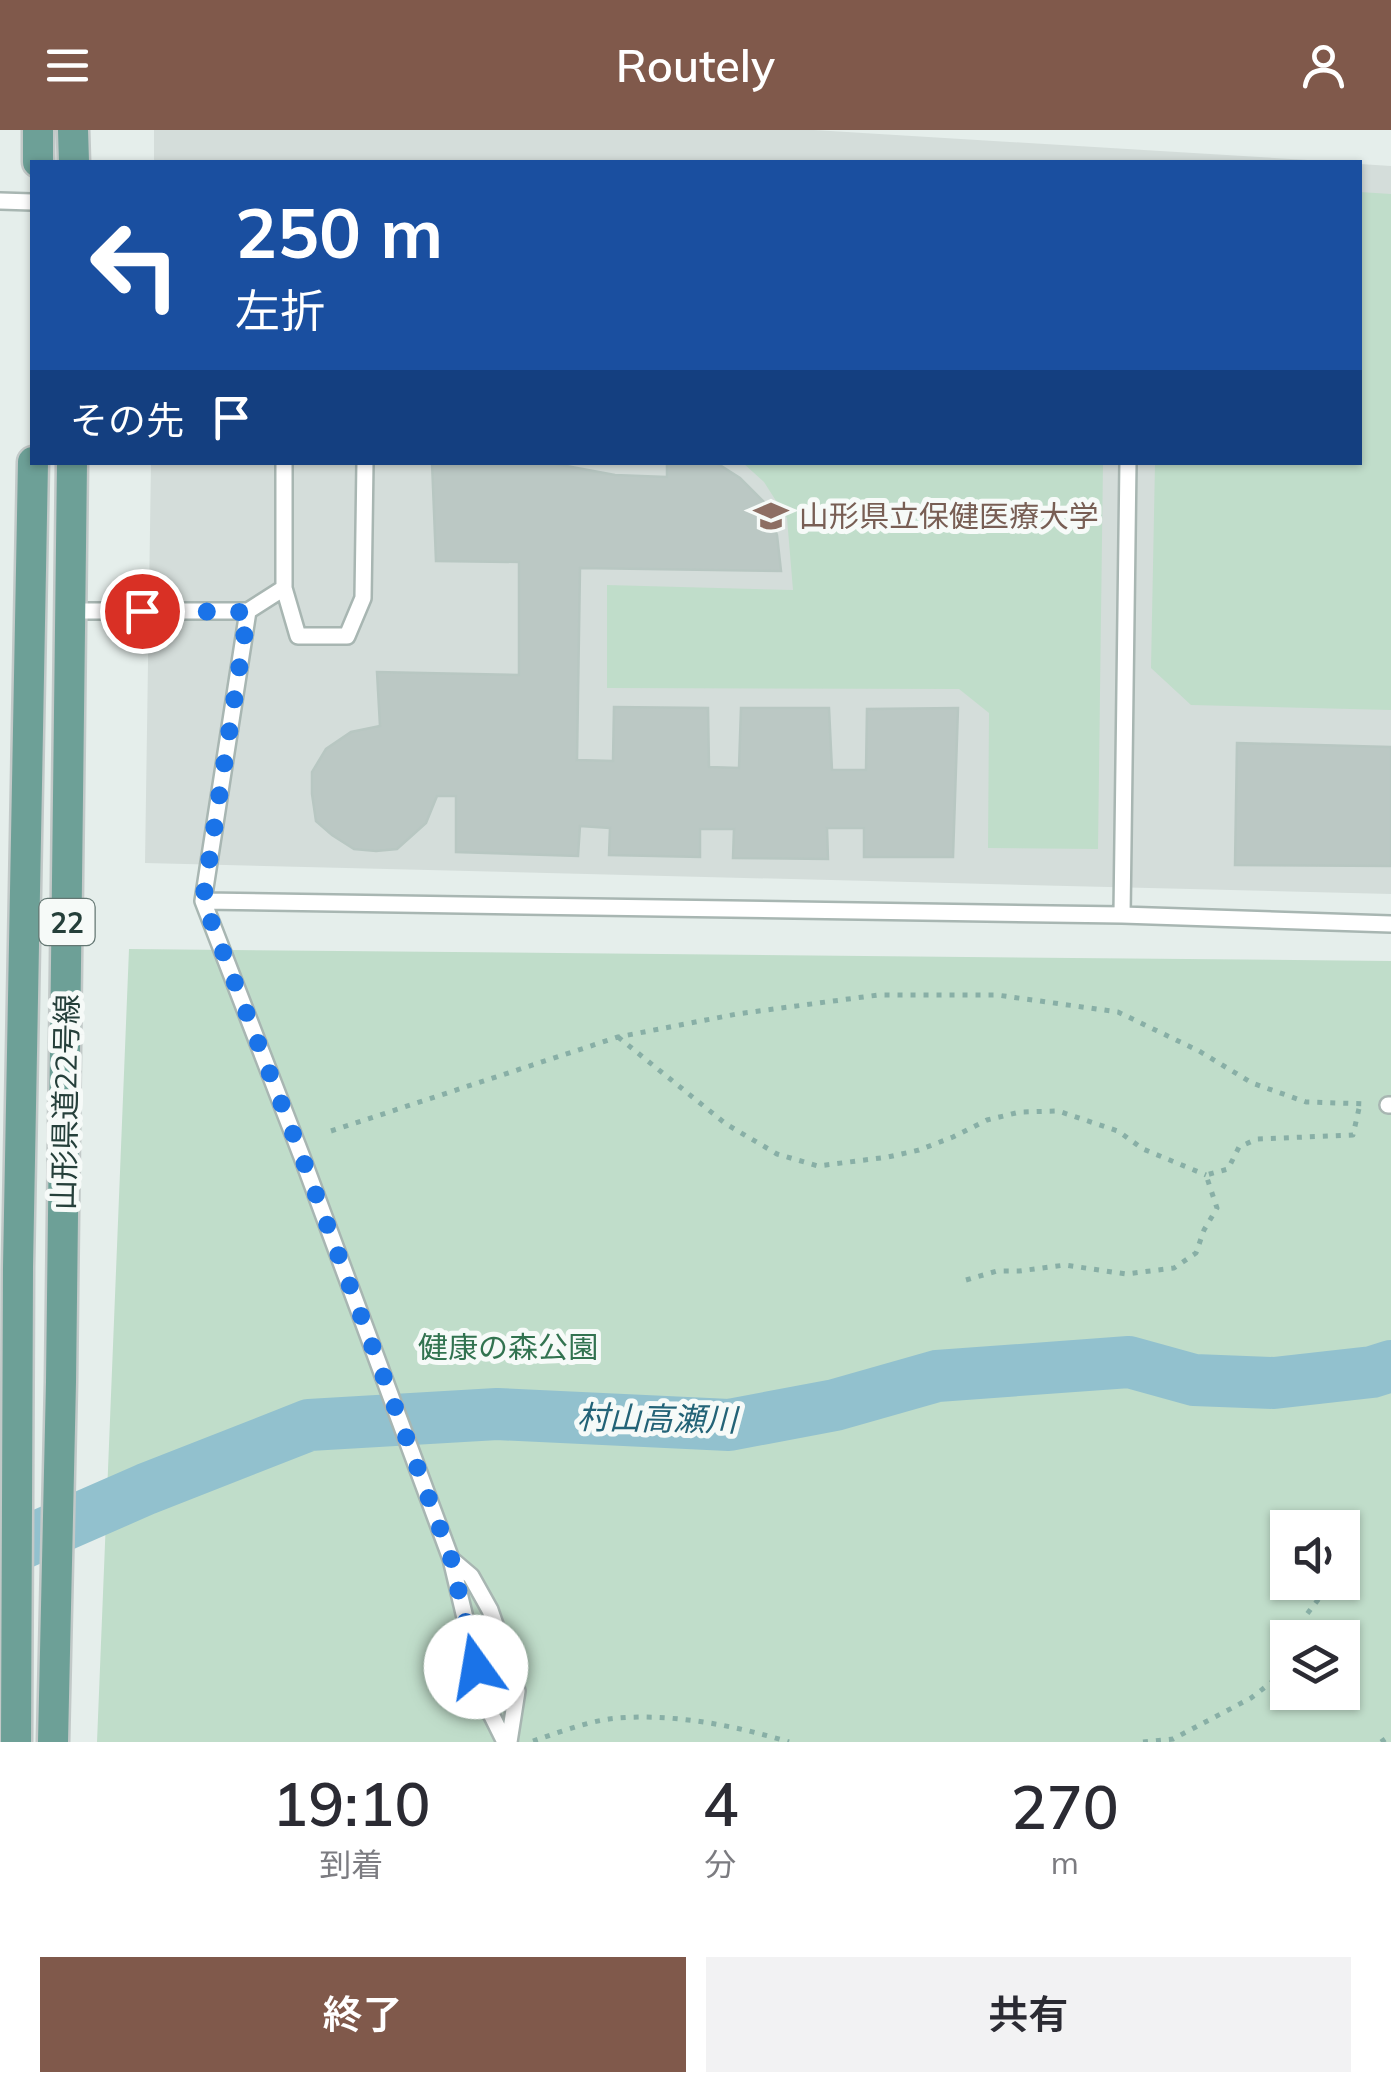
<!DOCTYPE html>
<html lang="ja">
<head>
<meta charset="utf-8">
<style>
	:root { --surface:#fff; --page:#f2f2f3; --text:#2b2b33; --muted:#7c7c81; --accent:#80594b }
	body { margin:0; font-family:Mulish,"Noto Sans JP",sans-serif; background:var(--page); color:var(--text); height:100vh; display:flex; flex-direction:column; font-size:38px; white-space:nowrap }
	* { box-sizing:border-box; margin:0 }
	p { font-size:32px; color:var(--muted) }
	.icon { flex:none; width:55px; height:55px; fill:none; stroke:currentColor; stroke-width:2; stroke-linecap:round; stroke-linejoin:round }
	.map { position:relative; height:1612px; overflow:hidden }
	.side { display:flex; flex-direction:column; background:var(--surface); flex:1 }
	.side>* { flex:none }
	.top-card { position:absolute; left:30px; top:30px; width:1332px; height:305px; border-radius:0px; box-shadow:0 2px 8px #0004; background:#1a4fa0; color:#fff; overflow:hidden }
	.fabs { position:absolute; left:1270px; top:1380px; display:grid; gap:20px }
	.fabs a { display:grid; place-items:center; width:90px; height:90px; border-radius:0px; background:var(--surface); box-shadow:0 2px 8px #0004; font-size:50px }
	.pin { position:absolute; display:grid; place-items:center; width:85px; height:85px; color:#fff; margin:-42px; border:5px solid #fff; border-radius:50%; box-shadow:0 2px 10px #0007 }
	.me { position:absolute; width:110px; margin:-55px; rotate:347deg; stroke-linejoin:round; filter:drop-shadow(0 0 8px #0008) }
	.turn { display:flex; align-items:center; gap:35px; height:210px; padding:0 40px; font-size:45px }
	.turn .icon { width:130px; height:130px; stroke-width:2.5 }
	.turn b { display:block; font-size:70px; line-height:85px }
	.then { display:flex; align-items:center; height:95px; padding:0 40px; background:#0003; gap:20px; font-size:38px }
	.eta { display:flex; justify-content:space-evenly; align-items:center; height:170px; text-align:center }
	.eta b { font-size:60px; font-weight:600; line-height:70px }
	.primary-button { display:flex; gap:20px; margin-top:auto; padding:20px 40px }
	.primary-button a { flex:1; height:115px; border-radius:0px; background:var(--accent); color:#fff; font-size:40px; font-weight:600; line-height:115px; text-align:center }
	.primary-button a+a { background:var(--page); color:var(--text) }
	header { display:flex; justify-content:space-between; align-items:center; height:130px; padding:0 40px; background:var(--accent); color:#fff; font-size:45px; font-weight:600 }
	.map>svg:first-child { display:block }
</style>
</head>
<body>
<header><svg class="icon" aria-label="menu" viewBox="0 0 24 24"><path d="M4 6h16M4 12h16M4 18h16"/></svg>Routely<svg class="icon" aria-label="person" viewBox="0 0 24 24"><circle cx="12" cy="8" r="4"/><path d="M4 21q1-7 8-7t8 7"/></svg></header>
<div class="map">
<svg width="1391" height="1612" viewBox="0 0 1391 1612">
	<rect width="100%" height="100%" fill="#e5eeeb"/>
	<path fill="#d4ddda" d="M154,0H814L1341,32H154Z
		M1360,34L1391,36V764L145,733L151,333L1360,332Z"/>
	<path fill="#c0ddca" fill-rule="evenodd" d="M1360,62L1391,64V580L1191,575L1151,538L1155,333L1360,332Z
		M743,333H1103L1098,719L988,718L989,583L959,559L607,558V455L793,460L787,388L764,352Z
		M129,819L1391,831V1612H97ZM1288,1398H1342V1452H1288ZM1288,1508H1342V1562H1288Z"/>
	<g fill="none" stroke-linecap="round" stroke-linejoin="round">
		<path stroke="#92c1ce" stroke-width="52" d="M0,1423L146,1359L309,1295L497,1284L729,1295L835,1275L937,1246L1129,1232L1194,1250L1274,1253L1372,1242L1391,1236"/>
	</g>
	<path fill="#bbc8c4" stroke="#b8c7c2" stroke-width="2.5" d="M432,332H545L615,345L667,347V332H715L740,348L764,372L777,405L781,441L580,438L577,630L613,631L614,577L708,578L709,637L739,638L741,578H829L832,640H866L867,579L958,578L953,727H864V698H827L828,729L733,728L734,699H700V727L609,725L610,698L580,696L578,726L456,722V666H437L426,693L397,719L376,721L354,719L332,705L316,691L312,664V642L326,619L351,602L380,596L377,542L519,545V432L436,431Z
		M1237,613L1391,617V736L1235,735Z"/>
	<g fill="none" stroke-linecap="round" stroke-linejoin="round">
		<g stroke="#a8b6b2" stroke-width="20">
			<path id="lane" d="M0,71L32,72
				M284,458L298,506H347L363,468L365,332
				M72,481H248L203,771L1122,785L1391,794
				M248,481L284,458V332
				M203,771L302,1027L451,1429L485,1572L505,1612
				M1122,785L1128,332
				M1388,975H1391
				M451,1429L471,1446L490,1480L507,1529L517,1561L509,1612"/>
		</g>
		<g stroke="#c2c9c8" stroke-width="35">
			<path id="primary" d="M73,0L74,32
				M38,32V0
				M16,1612L18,1137L33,332
				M53,1612L61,1252L72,332"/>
		</g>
		<path stroke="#88afa6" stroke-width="5" stroke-dasharray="5 8" stroke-linecap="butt" d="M618,907L726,994L777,1024L818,1036L888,1027L919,1020L953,1007L987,990L1020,982L1058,981L1118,1001L1143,1019L1206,1045
			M331,1001L618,907L737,884L878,865H997L1118,882L1199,921L1252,953L1306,972L1368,974
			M966,1150L997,1141H1019L1065,1135L1126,1144L1174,1138L1196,1123L1204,1100L1217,1078L1206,1045L1228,1039L1239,1017L1257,1009L1353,1005L1360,974
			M1299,1508L1307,1484L1324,1462
			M533,1611C557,1603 583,1593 609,1589C666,1582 734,1595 789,1612
			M1143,1612L1173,1609L1251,1568L1281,1545L1288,1532
			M1381,1612L1391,1605"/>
		<use href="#lane" stroke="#fff" stroke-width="15"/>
		<use href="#primary" stroke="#6da097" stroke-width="30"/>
	</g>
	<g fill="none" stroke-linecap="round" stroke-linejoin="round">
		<path stroke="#1a73e8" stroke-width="18" stroke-dasharray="0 32.4" d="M142,481L248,482L203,770L302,1027L451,1428L476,1537"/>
	</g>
	<defs>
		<g id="school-bare" transform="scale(2.7)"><path d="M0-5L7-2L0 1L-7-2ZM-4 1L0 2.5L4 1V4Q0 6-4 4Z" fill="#8d6e63" stroke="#f6faf8" stroke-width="2.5" paint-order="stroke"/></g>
	</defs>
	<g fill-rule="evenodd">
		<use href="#school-bare" x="771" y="386"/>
	</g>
	<g text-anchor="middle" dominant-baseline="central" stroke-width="10" stroke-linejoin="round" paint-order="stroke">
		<rect fill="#f6faf8" stroke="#647773" stroke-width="2.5" x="39.5" y="769" width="55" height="46" rx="8"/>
		<g font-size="28" font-weight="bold" fill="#253f3a">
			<text x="67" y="792">22</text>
		</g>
		<g font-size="30" fill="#785e54" stroke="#f6faf8" text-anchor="start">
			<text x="799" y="386">山形県立保健医療大学</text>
		</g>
		<g font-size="30" fill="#253f3a" stroke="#f6faf8">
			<text transform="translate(65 972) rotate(-89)">山形県道22号線</text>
		</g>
		<g font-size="30" fill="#327350" stroke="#f6faf8">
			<text x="508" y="1217">健康の森公園</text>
		</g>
		<g font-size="32" font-style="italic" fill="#236377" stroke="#f6faf8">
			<text transform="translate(657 1288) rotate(1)">村山高瀬川</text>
		</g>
	</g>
</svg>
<div class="fabs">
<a><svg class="icon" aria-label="sound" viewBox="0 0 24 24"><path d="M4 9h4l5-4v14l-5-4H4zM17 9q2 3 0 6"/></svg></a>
<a><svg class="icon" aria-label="layers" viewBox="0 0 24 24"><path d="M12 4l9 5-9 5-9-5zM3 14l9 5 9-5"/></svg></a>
</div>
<div class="pin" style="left:142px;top:481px;background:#d93025"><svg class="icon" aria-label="arrive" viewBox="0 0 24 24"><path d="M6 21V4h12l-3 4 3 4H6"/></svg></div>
<svg class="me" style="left:476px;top:1537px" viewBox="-20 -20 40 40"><circle r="19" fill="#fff"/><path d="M0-13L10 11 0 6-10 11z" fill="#1a73e8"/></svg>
<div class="top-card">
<div class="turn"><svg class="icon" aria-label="left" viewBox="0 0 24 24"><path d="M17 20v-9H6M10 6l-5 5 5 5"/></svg><div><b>250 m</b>左折</div></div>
<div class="then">その先<svg class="icon" aria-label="arrive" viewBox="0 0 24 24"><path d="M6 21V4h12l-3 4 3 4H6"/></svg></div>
</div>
</div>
<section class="side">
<div class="eta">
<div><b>19:10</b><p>到着</p></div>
<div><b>4</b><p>分</p></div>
<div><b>270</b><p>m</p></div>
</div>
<div class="primary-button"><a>終了</a><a>共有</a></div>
</section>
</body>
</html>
